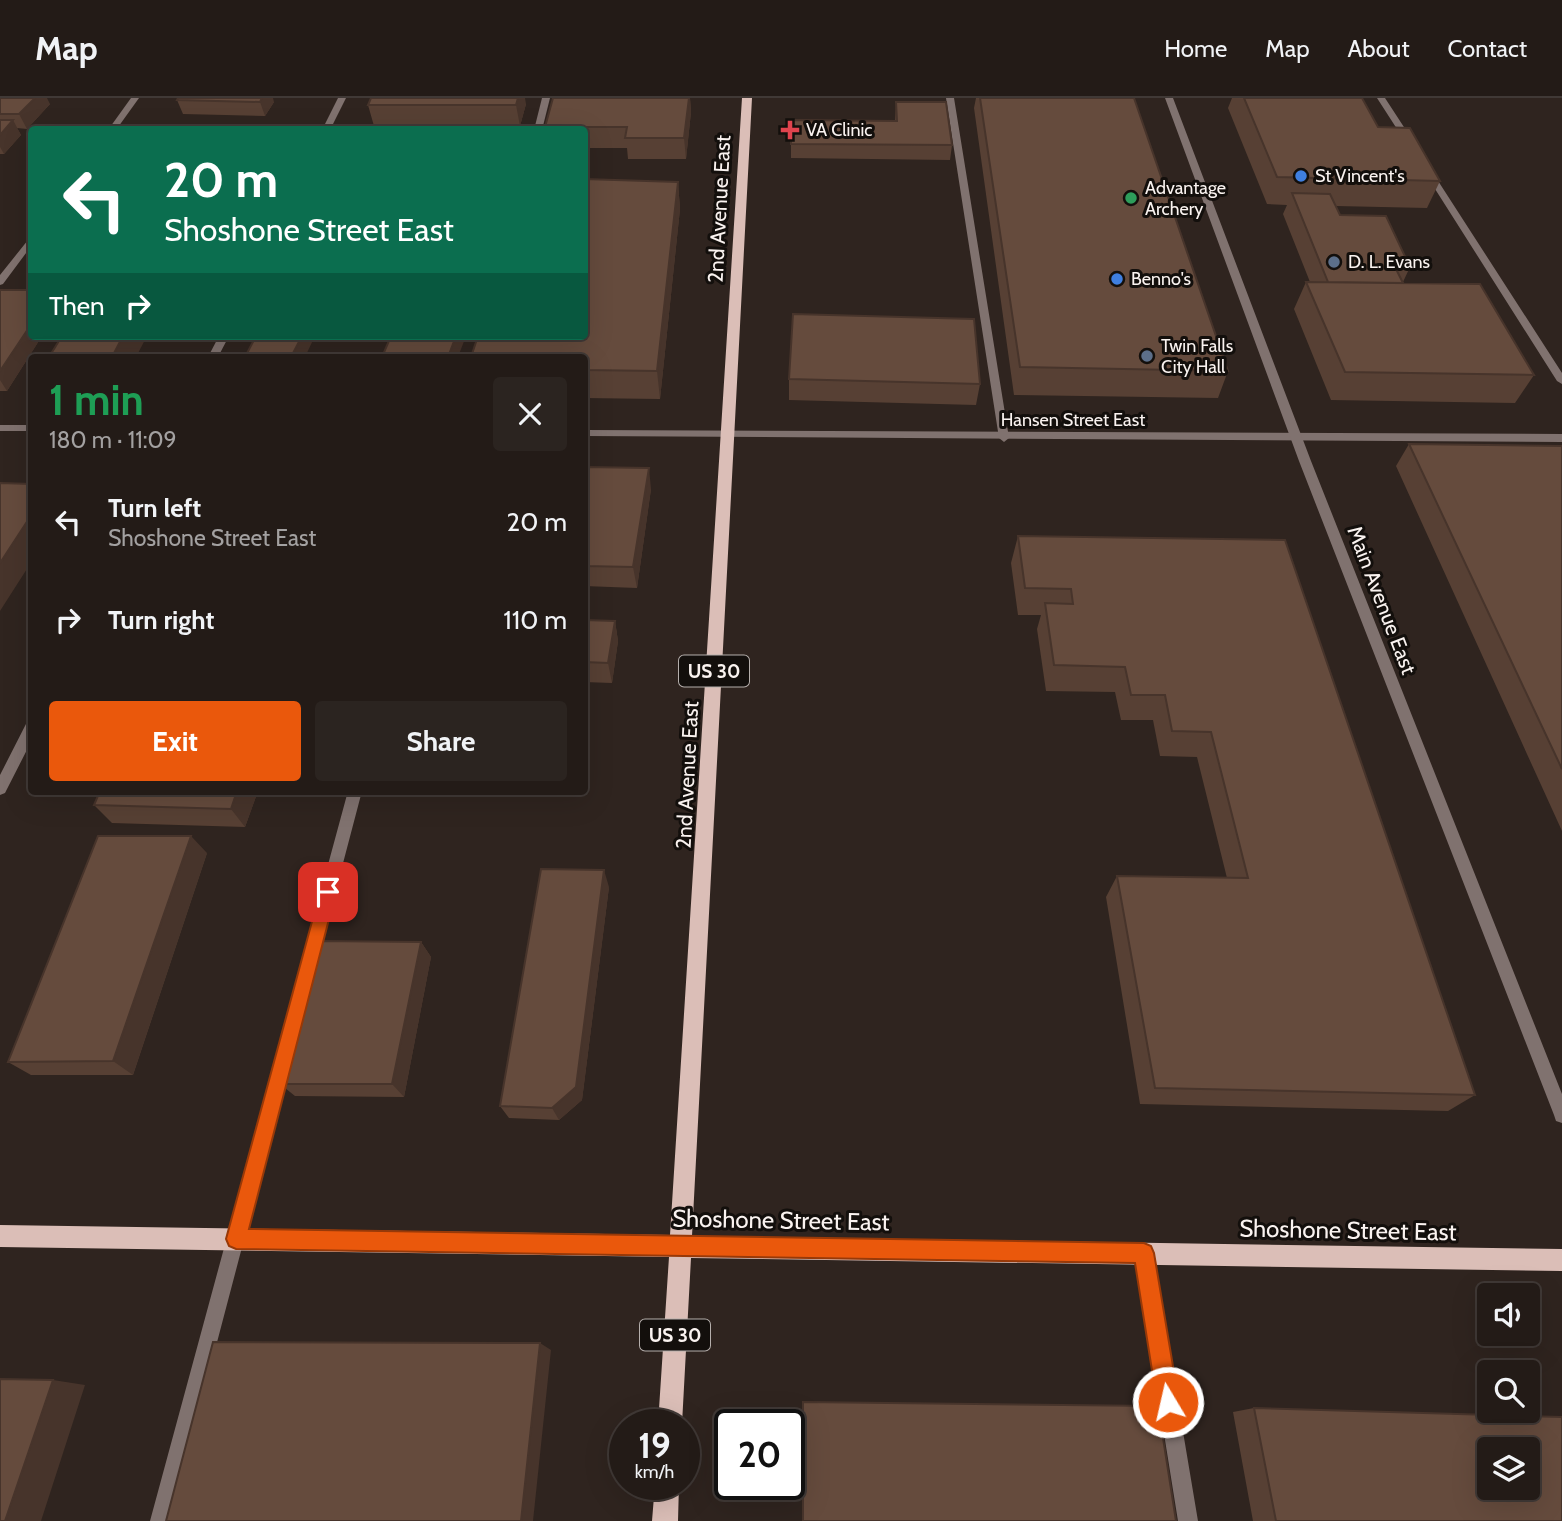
<!DOCTYPE html>
<html lang="en">
<head>
<meta charset="utf-8">
<style>
	:root { --surface:#231b17; --page:#2b2420; --text:#f1f3f6; --muted:#a3a1a1; --line:#403936; --accent:#ea580c }
	body { margin:0; font-family:Cabin,sans-serif; background:var(--page); color:var(--text); height:100vh; display:flex; flex-direction:column; font-size:26px; white-space:nowrap }
	* { box-sizing:border-box; margin:0 }
	p { font-size:23px; color:var(--muted) }
	.icon { flex:none; width:38px; height:38px; fill:none; stroke:currentColor; stroke-width:2; stroke-linecap:round; stroke-linejoin:round }
	.map { position:relative; flex:1; overflow:hidden }
	.panel { position:absolute; left:28px; top:256px; width:560px; height:441px; display:flex; flex-direction:column; background:var(--surface); border-radius:7px; box-shadow:0 7px 28px #0002,0 0 0 2px var(--line) }
	.panel>* { flex:none }
	.banner { position:absolute; left:28px; top:28px; width:560px; height:214px; border-radius:7px; box-shadow:0 7px 28px #0002,0 0 0 2px var(--line); background:#0b6e4f; color:#fff; overflow:hidden }
	.tools { position:absolute; left:1477px; top:1185px; display:grid; gap:14px }
	.tools a { display:grid; place-items:center; width:63px; height:63px; border-radius:7px; background:var(--surface); box-shadow:0 7px 28px #0002,0 0 0 2px var(--line); font-size:35px }
	.speed { position:absolute; left:609px; top:1311px; display:flex; gap:14px; font-size:35px; font-weight:700; text-align:center }
	.speed>* { display:grid; place-content:center; width:91px; height:91px; border-radius:50%; background:var(--surface); box-shadow:0 7px 28px #0002,0 0 0 2px var(--line); line-height:1 }
	.speed small { font-size:18px; font-weight:400 }
	.speed .limit { border:4px solid #111; border-radius:10px; background:#fff; color:#111 }
	.pin { position:absolute; display:grid; place-items:center; width:60px; height:60px; color:#fff; margin:-30px; border-radius:14px; box-shadow:0 4px 10px #0006 }
	.me { position:absolute; width:77px; margin:-38px; rotate:351deg; stroke-linejoin:round; filter:drop-shadow(0 0 5px #0008) }
	.turn { display:flex; align-items:center; gap:24px; height:147px; padding:0 21px; font-size:32px }
	.turn .icon { width:91px; height:91px; stroke-width:2.5 }
	.turn b { display:block; font-size:49px; line-height:60px }
	.then { display:flex; align-items:center; height:66px; padding:0 21px; background:#0003; gap:14px; font-size:26px }
	.round { display:grid; place-items:center; flex:none; width:74px; height:74px; border-radius:7px; background:var(--page) }
	.headline { display:flex; align-items:center; justify-content:space-between; height:119px; padding:0 21px }
	h1 { font-size:42px; font-weight:700; line-height:52px; color:#1e9e55 }
	.action { display:flex; gap:14px; margin-top:auto; padding:14px 21px }
	.action a { flex:1; height:80px; border-radius:7px; background:var(--accent); color:#fff; font-size:28px; font-weight:700; line-height:80px; text-align:center }
	.action a+a { background:var(--page); color:var(--text) }
	ul { padding:0; list-style:none }
	li { display:flex; align-items:center; gap:21px; height:98px; padding:0 21px }
	li div { flex:1 }
	li b { display:block; font-size:26px }
	li em { font-style:normal }
	header { display:flex; align-items:center; gap:42px; box-sizing:border-box; height:98px; padding:0 35px; background:var(--surface); border-bottom:2px solid var(--line) }
	header strong { font-size:33px }
	nav { display:flex; gap:38px; margin-inline-start:auto; font-size:24px }
	.map>svg:first-child { display:block }
</style>
</head>
<body>
<header>
<strong>Map</strong>
<nav><a>Home</a><a>Map</a><a>About</a><a>Contact</a></nav>
</header>
<div class="map">
<svg width="1562" height="1423" viewBox="0 0 1562 1423">
	<rect width="100%" height="100%" fill="#2f241f"/>
	<g fill="none" stroke-linecap="round" stroke-linejoin="round">
		<path fill="#80726f" fill-rule="evenodd" d="M131,0H139L116,32H108Z
			M542,0H550L542,32H534Z
			M946,0H954L1009,340L1004,344L999,340Z
			M1377,0H1385L1415,46L1414,48H1408Z
			M1427,69L1431,72L1562,275V286L1557,283L1423,72Z
			M32,137V147L3,186L0,187V177Z
			M348,693H362L170,1423H150Z
			M1144,1146L1150,1149L1153,1155L1198,1423H1178L1135,1155L1138,1149Z"/>
		<path fill="#80726f" fill-rule="evenodd" d="M338,0H346L330,32H322Z
			M219,238H229L218,259H208Z
			M0,327H32V333H0Z
			M584,332L1562,336V344L584,338Z
			M32,623V642L5,695L0,697V677L27,624Z"/>
		<path fill="#80726f" fill-rule="evenodd" d="M1165,0H1173L1311,363L1562,996V1025L1556,1023L1554,1017L1299,363Z"/>
		<path fill="#dbbeb7" fill-rule="evenodd" d="M742,0H752L692,1138L1562,1151V1173L691,1160L682,1326H658L669,1159L0,1149V1127L670,1137Z
			M655,1386H679L678,1423H652Z"/>
	</g>
	<path fill="#574034" d="M0,0L50,6L27,31L17,30L21,37L4,56H0Z
		M553,0H690L691,14L686,61H628L627,50H584V32H545V29Z
		M976,0H1134L1228,273L1218,300L1014,297L974,10Z
		M1232,0H1362L1378,29L1440,83L1427,110L1336,108L1340,117L1410,169L1403,184L1534,277L1515,305L1331,302L1294,211L1306,184H1310L1283,116L1287,107L1267,106L1228,10Z
		M177,2L274,4L265,18L183,16Z
		M896,4L952,47L950,62L791,60V22L895,23Z
		M526,6L520,28H374L368,7Z
		M678,84L680,111L660,301L584,300V259Z
		M0,192L32,238H42L7,293H0Z
		M789,281L980,286L976,307L789,302Z
		M1409,346L1562,348V733L1396,368Z
		M584,369L651,391L637,490L584,488Z
		M1018,438L1285,442L1475,997L1448,1013L1140,1006L1106,799L1117,778L1227,780L1197,659L1160,658L1153,622H1121L1115,594L1046,593L1037,531L1041,517H1018L1011,465Z
		M584,522L615,523L618,543L612,585L584,584Z
		M258,693L245,729L112,725L94,707Z
		M207,755L133,977H31L8,964Z
		M609,789L582,1002L559,1022L509,1020L500,1008Z
		M421,844L431,859L404,999L295,998L280,986Z
		M803,1304L1176,1423H802V1308Z
		M1254,1310L1562,1423H1253L1233,1314Z"/>
	<path fill="#47342b" d="M35,0H47L50,6L27,31L19,16Z
		M262,0H273L274,4L265,18L260,4Z
		M518,0H525L526,6L520,28L516,7Z
		M689,0H690L691,14L686,61L684,40Z
		M13,22L21,37L4,56L0,49V37Z
		M678,84L680,111L660,301L657,273Z
		M32,225V238H42L7,293L0,282V273Z
		M123,238H147L136,259H112Z
		M302,238H315L305,259H291Z
		M456,238H466L458,259H448Z
		M649,370L651,391L637,490L633,469Z
		M32,416V463L0,513V465Z
		M615,523L618,543L612,585L608,565Z
		M237,693H258L245,729L231,711Z
		M191,738L207,755L133,977L113,963Z
		M604,772L609,789L582,1002L559,1022L552,1010Z
		M421,844L431,859L404,999L392,986Z
		M540,1245L551,1252L533,1423H521Z
		M53,1282L85,1287L41,1423H5Z"/>
	<path fill="#654b3d" stroke="#47342b" stroke-width="2" fill-rule="evenodd" d="M0,0H35L19,16H0Z
		M178,0H262L260,4L177,2Z
		M371,0H518L516,7H368Z
		M553,0H689L684,40H625L627,29H545Z
		M980,0H1134L1228,273L1020,269Z
		M1244,0H1362L1378,29L1410,30L1440,83L1277,79Z
		M896,4H946L952,47L791,46V22L897,23Z
		M0,22H13L0,37Z
		M584,81L678,84L657,273L584,272V259H471L478,238H584Z
		M1292,95L1330,96L1340,117L1386,118L1410,169H1395L1403,185L1328,184Z
		M1306,184L1480,186L1534,277L1345,274Z
		M0,192H32V225L0,273Z
		M793,216L974,221L980,286L789,281Z
		M62,238H123L112,259H49Z
		M256,238H302L291,259H245Z
		M391,238H456L448,259H382Z
		M1409,346L1562,348V671Z
		M584,369L649,370L633,469L584,468Z
		M0,385L32,386V416L0,465Z
		M1018,438L1285,442L1475,997L1155,990L1117,778L1248,780L1211,634L1172,633L1165,597H1131L1125,569L1054,567L1045,505L1073,506L1071,491L1025,490Z
		M584,522L615,523L608,565L584,564Z
		M100,693H237L231,711L94,707Z
		M98,738H191L113,963L8,964Z
		M541,771L604,772L576,989L552,1010L500,1008Z
		M317,843L421,844L392,986H280Z
		M213,1244L540,1245L521,1423H166Z
		M0,1281L53,1282L5,1423H0Z
		M803,1304L1158,1308L1176,1423H803Z
		M1254,1310L1562,1319V1423H1276ZM1489,1351H1528V1390H1489Z"/>
	<path fill="#ea580c" stroke="#983908" stroke-width="2" d="M328,787L336,794L249,1131L1144,1145L1151,1148L1154,1155L1179,1304L1176,1312L1168,1315L1160,1312L1157,1304L1135,1165L236,1151L229,1148L226,1141L320,794Z"/>
	<path fill="#e0444e" stroke="#130f0c" stroke-width="2.5" d="M786.5 21.5h7v7h7v7h-7v7h-7v-7h-7v-7h7z"/>
	<g fill="#3f7fe0" stroke="#130f0c" stroke-width="2.5">
		<circle cx="1301" cy="78" r="7"/>
		<circle cx="1117" cy="181" r="7"/>
	</g>
	<circle fill="#2e9e5b" stroke="#130f0c" stroke-width="2.5" cx="1131" cy="100" r="7"/>
	<g fill="#5c6f8a" stroke="#130f0c" stroke-width="2.5">
		<circle cx="1334" cy="164" r="7"/>
		<circle cx="1147" cy="258" r="7"/>
	</g>
	<g text-anchor="middle" dominant-baseline="central" stroke-width="6" stroke-linejoin="round" paint-order="stroke">
		<g font-size="18" fill="#faf3f0" stroke="#130f0c" text-anchor="start">
			<text x="806" y="32">VA Clinic</text>
			<text x="1315" y="78">St Vincent's</text>
			<text x="1145" y="90">Advantage<tspan x="1145" dy="21">Archery</tspan></text>
			<text x="1348" y="164">D. L. Evans</text>
			<text x="1131" y="181">Benno's</text>
			<text x="1161" y="248">Twin Falls<tspan x="1161" dy="21">City Hall</tspan></text>
		</g>
		<g font-size="18" fill="#faf3f0" stroke="#130f0c">
			<text x="1073" y="322">Hansen Street East</text>
		</g>
		<g fill="#130f0c" stroke="#b5afac" stroke-width="2">
			<rect x="679" y="557.5" width="70" height="31" rx="5"/>
			<rect x="640" y="1221.5" width="70" height="31" rx="5"/>
		</g>
		<g font-size="19" font-weight="bold" fill="#faf3f0">
			<text x="714" y="573">US 30</text>
			<text x="675" y="1237">US 30</text>
		</g>
		<g font-size="21" fill="#faf3f0" stroke="#130f0c">
			<text transform="translate(719 111) rotate(-87)">2nd Avenue East</text>
			<text transform="translate(1382 502) rotate(69)">Main Avenue East</text>
			<text transform="translate(687 677) rotate(-87)">2nd Avenue East</text>
		</g>
		<g font-size="24" fill="#faf3f0" stroke="#130f0c">
			<text transform="translate(781 1122) rotate(1)">Shoshone Street East</text>
			<text transform="translate(1348 1132) rotate(1)">Shoshone Street East</text>
		</g>
	</g>
</svg>
<div class="tools">
<a><svg class="icon" aria-label="sound" viewBox="0 0 24 24"><path d="M4 9h4l5-4v14l-5-4H4zM17 9q2 3 0 6"/></svg></a>
<a><svg class="icon" aria-label="search" viewBox="0 0 24 24"><circle cx="10" cy="10" r="6"/><path d="M15 15l6 6"/></svg></a>
<a><svg class="icon" aria-label="layers" viewBox="0 0 24 24"><path d="M12 4l9 5-9 5-9-5zM3 14l9 5 9-5"/></svg></a>
</div>
<div class="speed"><div>19<small>km/h</small></div><div class="limit">20</div></div>
<div class="pin" style="left:328px;top:794px;background:#d93025"><svg class="icon" aria-label="arrive" viewBox="0 0 24 24"><path d="M6 21V4h12l-3 4 3 4H6"/></svg></div>
<svg class="me" style="left:1168px;top:1304px" viewBox="-20 -20 40 40"><circle r="17" fill="#ea580c" stroke="#fff" stroke-width="3"/><path d="M0-11L8 9 0 5-8 9z" fill="#fff"/></svg>
<div class="banner">
<div class="turn"><svg class="icon" aria-label="left" viewBox="0 0 24 24"><path d="M17 20v-9H6M10 6l-5 5 5 5"/></svg><div><b>20 m</b>Shoshone Street East</div></div>
<div class="then">Then<svg class="icon" aria-label="right" viewBox="0 0 24 24"><path d="M7 20v-9h11M14 6l5 5-5 5"/></svg></div>
</div>
<section class="panel">
<div class="headline"><div><h1>1 min</h1><p>180 m · 11:09</p></div><a class="round"><svg class="icon" aria-label="close" viewBox="0 0 24 24"><path d="M6 6l12 12M18 6L6 18"/></svg></a></div>
<ul>
<li><svg class="icon" aria-label="left" viewBox="0 0 24 24"><path d="M17 20v-9H6M10 6l-5 5 5 5"/></svg><div><b>Turn left</b><p>Shoshone Street East</p></div><em>20 m</em></li>
<li><svg class="icon" aria-label="right" viewBox="0 0 24 24"><path d="M7 20v-9h11M14 6l5 5-5 5"/></svg><div><b>Turn right</b></div><em>110 m</em></li>
</ul>
<div class="action"><a>Exit</a><a>Share</a></div>
</section>
</div>
</body>
</html>
